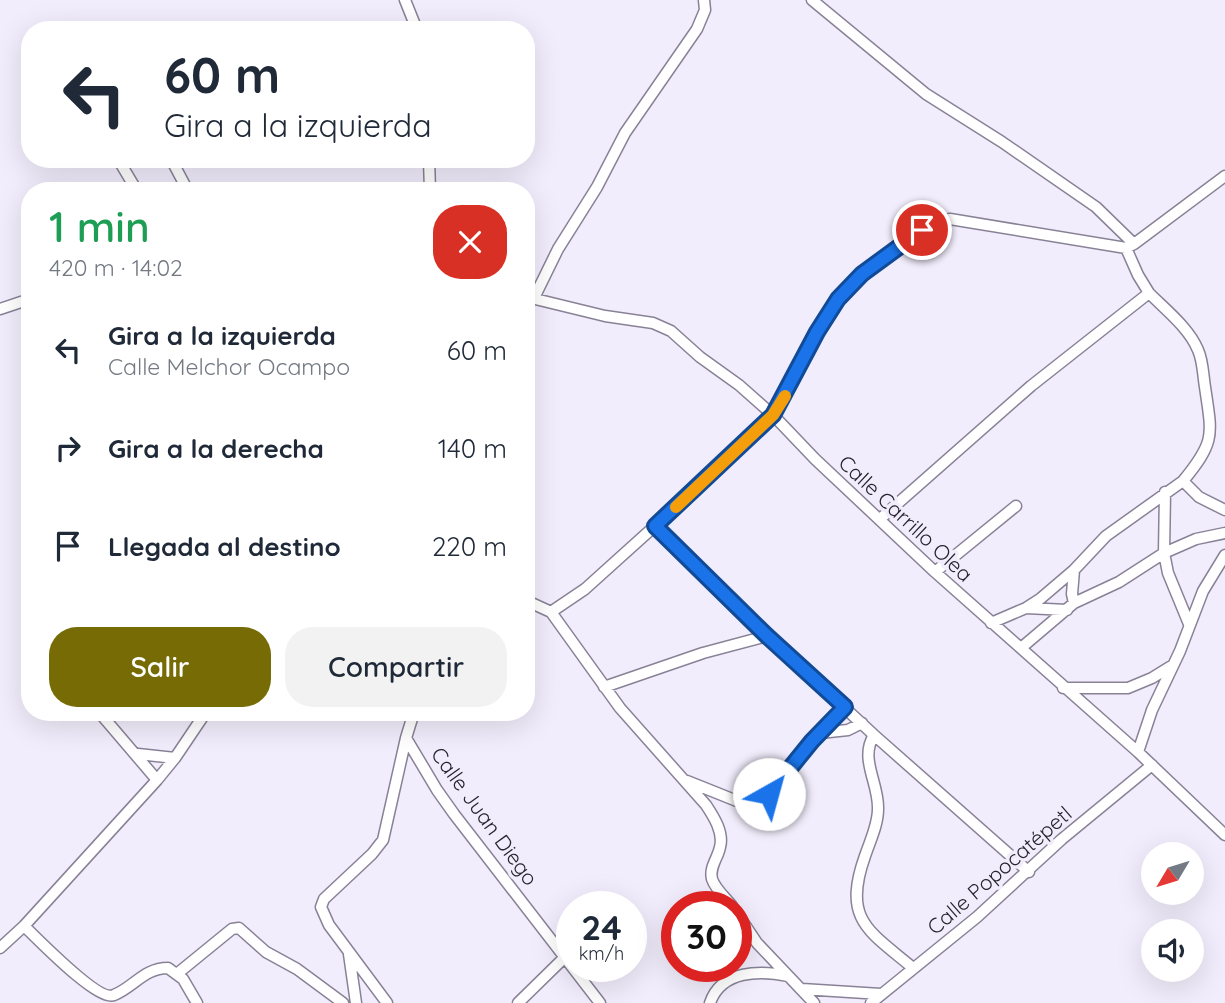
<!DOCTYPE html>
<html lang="es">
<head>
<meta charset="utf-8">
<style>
	:root { --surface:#fff; --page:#f2f2f3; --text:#1f2937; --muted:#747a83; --accent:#766b04 }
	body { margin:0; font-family:Quicksand,sans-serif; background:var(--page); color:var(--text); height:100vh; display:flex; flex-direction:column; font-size:26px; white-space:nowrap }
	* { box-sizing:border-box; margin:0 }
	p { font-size:23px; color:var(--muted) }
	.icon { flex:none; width:38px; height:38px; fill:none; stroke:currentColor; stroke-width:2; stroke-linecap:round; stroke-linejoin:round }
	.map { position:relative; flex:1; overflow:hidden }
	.sheet { position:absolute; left:21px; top:182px; width:514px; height:539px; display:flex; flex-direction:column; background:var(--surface); border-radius:28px; box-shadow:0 7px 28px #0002 }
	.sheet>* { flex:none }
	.hud { position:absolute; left:21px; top:21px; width:514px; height:147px; border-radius:28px; box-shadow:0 7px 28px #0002; background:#fff; color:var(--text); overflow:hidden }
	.needle { width:46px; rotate:232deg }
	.tools { position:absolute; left:1141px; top:842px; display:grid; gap:14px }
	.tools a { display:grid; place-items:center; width:63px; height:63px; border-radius:50%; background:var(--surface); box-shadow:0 7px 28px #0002; font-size:35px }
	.speed { position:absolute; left:556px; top:891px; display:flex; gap:14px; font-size:35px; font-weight:700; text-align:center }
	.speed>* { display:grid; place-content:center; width:91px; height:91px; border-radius:50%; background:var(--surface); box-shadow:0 7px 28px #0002; line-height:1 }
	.speed small { font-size:18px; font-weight:400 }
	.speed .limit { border:10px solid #d22; background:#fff; color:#111 }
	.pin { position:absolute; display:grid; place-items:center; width:60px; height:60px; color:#fff; margin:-30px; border:4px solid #fff; border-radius:50%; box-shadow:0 2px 7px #0007 }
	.me { position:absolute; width:77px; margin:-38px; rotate:38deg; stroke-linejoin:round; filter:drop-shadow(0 0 5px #0008) }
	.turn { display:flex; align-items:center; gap:24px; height:147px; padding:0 28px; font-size:32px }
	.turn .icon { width:91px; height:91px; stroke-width:2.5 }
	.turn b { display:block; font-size:49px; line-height:60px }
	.round { display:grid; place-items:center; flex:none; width:74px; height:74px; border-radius:28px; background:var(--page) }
	.head { display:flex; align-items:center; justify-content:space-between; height:119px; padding:0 28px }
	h1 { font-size:42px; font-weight:600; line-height:52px; color:#1e9e55 }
	.primary-button { display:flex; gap:14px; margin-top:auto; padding:14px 28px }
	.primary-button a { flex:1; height:80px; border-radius:28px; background:var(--accent); color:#fff; font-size:28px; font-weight:600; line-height:80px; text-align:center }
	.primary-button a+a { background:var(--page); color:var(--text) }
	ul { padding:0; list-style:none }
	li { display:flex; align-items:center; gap:21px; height:98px; padding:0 28px }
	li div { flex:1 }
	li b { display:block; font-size:26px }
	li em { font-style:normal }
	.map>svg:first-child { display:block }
</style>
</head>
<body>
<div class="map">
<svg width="1225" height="1003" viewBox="0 0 1225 1003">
	<rect width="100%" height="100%" fill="#f2edfc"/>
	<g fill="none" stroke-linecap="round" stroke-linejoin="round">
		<g stroke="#898297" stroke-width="13">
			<path id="minor" d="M405,0L417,30
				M812,0L926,94L1002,142L1096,207L1134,244
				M118,159L137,191
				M171,159L188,191
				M429,159L430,191
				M1149,293C1166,310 1189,328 1198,350C1203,361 1203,375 1205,387C1212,435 1216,441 1183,481L1199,497L1225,510
				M527,297L605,316L653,323L671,331L700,357L739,385L773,415L815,459L935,572L1138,752L1225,835
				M534,298L558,249L597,187L625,133L697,29L705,10L704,0
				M0,309L30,299
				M1165,492L1164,553L1168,573L1189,624
				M880,519L1031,386L1149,293L1138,275L1126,248
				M655,526L767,636L874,735L1029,872
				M1074,570L1072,594L1074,603
				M935,572L1016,506
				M527,601L551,612L620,708L706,805C714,817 724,833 720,847C718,858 709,867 712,879C715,889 726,898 732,906
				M1026,608L1067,610
				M551,612L585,589L717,470L773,415L817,332L838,299L862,274L922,230L938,221L950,219L1126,248L1134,244L1225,176
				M991,623L1026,608L1040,599L1074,570L1106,536L1183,481
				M1021,648L1074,603L1119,582L1164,553L1196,539L1225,533
				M604,687L703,653L767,636
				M1063,688H1128L1152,678L1173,665
				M99,712L157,780
				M414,712L406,738L437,790L454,814L600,1003
				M820,733L848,730L862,723
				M874,735C859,759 879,783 878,809C878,825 870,841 865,856C842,920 869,931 913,968
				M1138,752L1152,710L1180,651L1203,591L1225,555
				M138,754L175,758
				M687,781L737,801H758L775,788L812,741L845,707
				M737,913L757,943L814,1003
				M24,926C38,939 98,1002 114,995C134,987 144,968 168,968L183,979L197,1003
				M0,948L24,926L157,780L175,758L206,712
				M349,954L356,1003
				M178,973L232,929L239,928L266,952L297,969L343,1003
				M802,989L881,994
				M387,1003L329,925L321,907L324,899L372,854L383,840L406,738
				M518,1003L565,957
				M710,1003C721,970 760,970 788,976
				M871,1003L977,917L1062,839L1152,765"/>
		</g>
		<use href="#minor" stroke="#fff" stroke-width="10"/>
	</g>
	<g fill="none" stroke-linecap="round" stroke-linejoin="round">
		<g stroke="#114b97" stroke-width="18">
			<path id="route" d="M769,794L812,741L845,707L767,636L655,526L773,415L817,332L838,299L862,274L922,230"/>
		</g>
		<use href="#route" stroke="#1a73e8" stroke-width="12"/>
		<path stroke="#f59e0b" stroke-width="12" d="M676,507L773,415L785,396"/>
	</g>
	<g text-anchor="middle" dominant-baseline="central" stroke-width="7" stroke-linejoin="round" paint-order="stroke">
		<g font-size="21" fill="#27242d" stroke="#f2edfc">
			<text transform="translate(906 518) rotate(43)">Calle Carrillo Olea</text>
			<text transform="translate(485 816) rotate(54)">Calle Juan Diego</text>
			<text transform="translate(999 870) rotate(-41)">Calle Popocatépetl</text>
		</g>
	</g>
</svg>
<div class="tools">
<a><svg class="needle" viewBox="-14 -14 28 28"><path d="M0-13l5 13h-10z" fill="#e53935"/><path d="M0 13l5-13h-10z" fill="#747a83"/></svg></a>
<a><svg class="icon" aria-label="sound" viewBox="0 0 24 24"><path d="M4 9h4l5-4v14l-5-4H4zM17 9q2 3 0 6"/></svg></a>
</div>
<div class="speed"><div>24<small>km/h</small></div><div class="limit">30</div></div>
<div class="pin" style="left:922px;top:230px;background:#d93025"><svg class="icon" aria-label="arrive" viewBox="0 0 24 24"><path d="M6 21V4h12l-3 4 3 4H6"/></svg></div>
<svg class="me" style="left:769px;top:794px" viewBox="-20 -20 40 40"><circle r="19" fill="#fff"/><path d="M0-13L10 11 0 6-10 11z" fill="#1a73e8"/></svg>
<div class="hud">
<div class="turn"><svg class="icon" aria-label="left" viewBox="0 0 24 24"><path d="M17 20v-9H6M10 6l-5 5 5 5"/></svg><div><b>60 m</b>Gira a la izquierda</div></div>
</div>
<section class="sheet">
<div class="head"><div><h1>1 min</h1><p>420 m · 14:02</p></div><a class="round" style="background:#d93025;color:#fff"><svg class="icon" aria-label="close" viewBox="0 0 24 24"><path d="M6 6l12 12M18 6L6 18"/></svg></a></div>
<ul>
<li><svg class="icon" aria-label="left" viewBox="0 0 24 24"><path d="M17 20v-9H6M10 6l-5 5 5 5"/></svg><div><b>Gira a la izquierda</b><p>Calle Melchor Ocampo</p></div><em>60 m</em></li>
<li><svg class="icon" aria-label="right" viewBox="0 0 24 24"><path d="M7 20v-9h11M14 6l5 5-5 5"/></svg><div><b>Gira a la derecha</b></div><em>140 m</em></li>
<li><svg class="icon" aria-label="arrive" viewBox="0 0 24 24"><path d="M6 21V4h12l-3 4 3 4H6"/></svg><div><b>Llegada al destino</b></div><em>220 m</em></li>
</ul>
<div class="primary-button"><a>Salir</a><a>Compartir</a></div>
</section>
</div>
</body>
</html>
